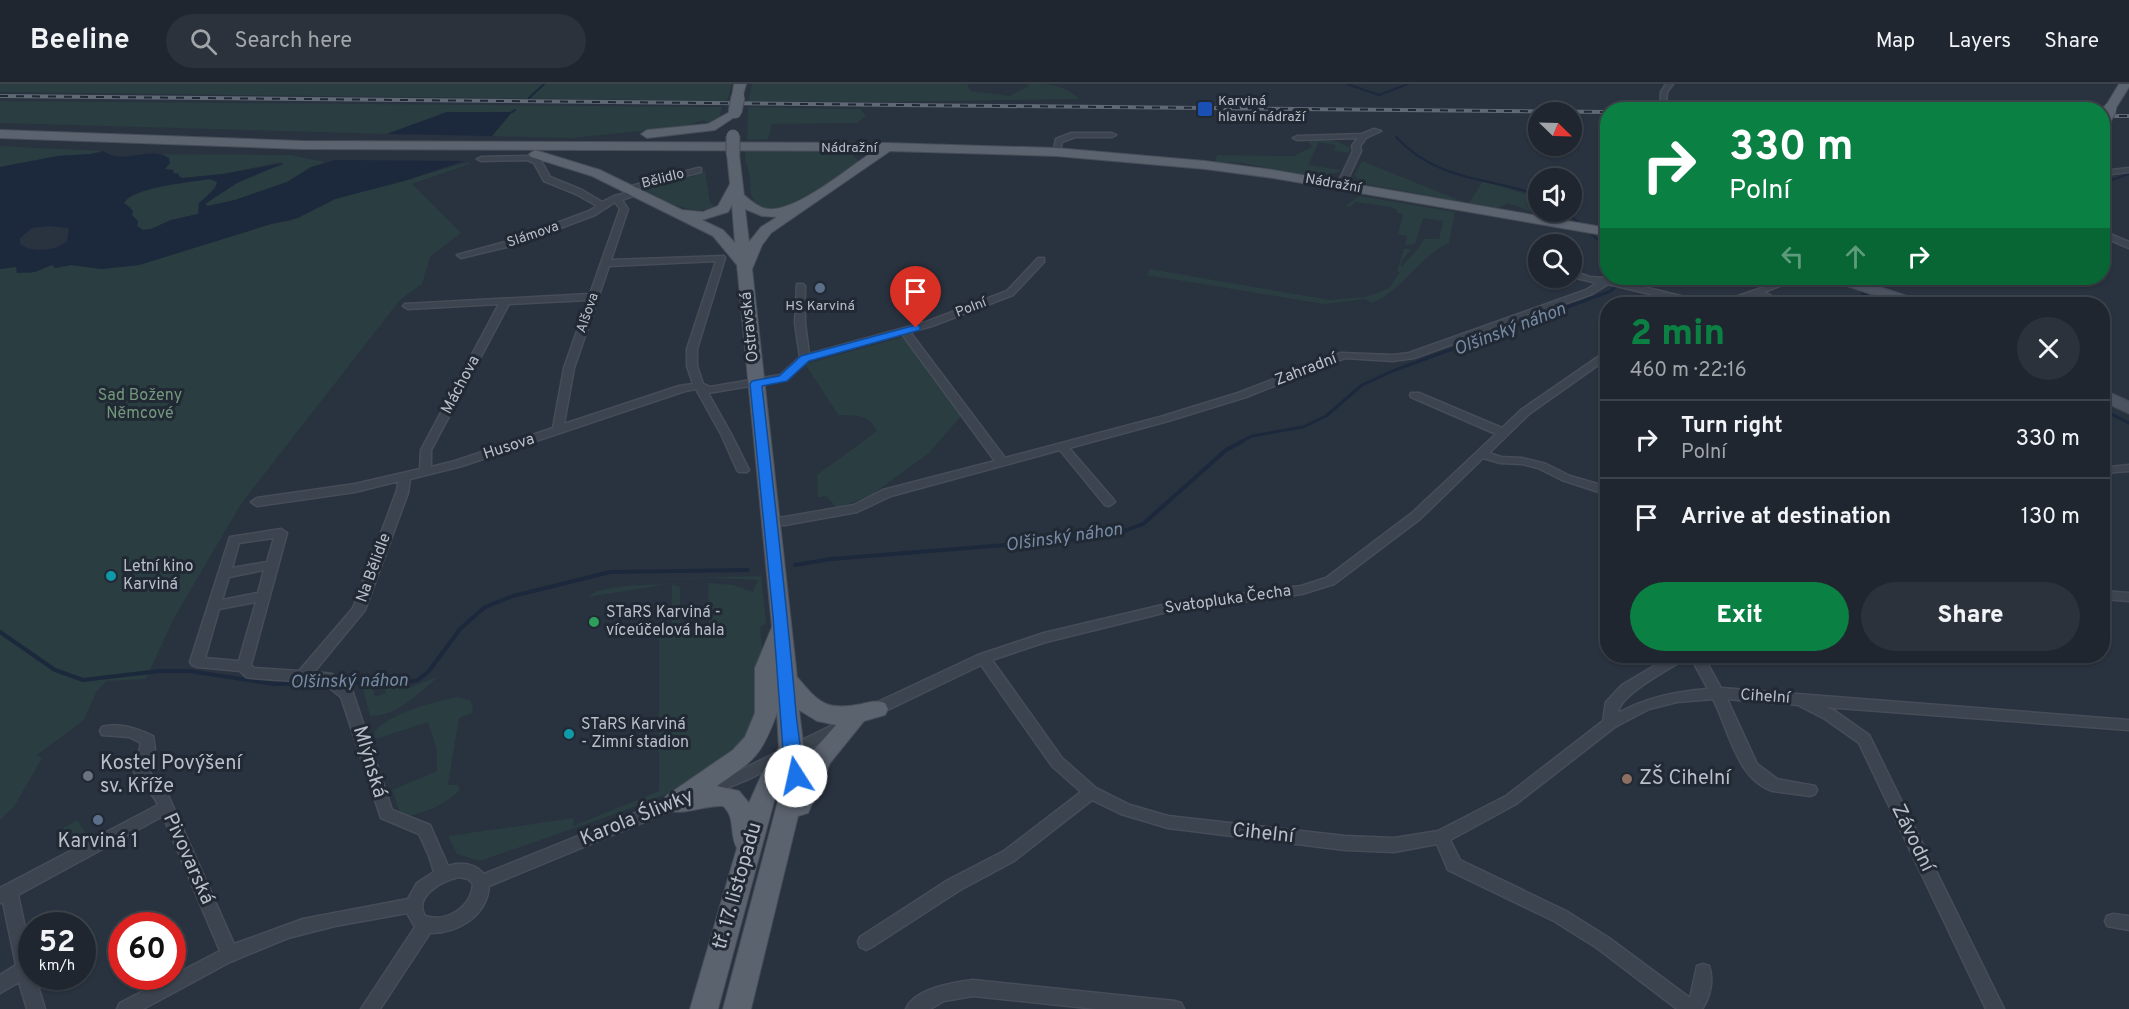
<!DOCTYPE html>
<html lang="en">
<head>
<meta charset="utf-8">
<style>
	:root { --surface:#1f262f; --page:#2c323b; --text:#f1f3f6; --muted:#a1a5aa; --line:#3c434b; --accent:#0b8043 }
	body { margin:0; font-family:Overpass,sans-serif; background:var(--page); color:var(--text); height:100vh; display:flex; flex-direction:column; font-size:22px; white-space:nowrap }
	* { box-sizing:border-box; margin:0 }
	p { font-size:20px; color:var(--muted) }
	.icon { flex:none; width:33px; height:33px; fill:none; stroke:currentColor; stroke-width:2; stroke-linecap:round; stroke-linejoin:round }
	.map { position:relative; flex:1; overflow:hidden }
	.panel { position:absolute; left:1600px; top:213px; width:510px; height:366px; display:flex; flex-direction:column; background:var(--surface); border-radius:24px; box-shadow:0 2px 4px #0004,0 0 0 2px var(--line) }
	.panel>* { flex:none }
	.guide { position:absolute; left:1600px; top:18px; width:510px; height:183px; border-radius:24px; box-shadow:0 2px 4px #0004,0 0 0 2px var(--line); background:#0b8043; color:#fff; overflow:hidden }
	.needle { width:39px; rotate:113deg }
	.tools { position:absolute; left:1528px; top:18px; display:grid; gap:12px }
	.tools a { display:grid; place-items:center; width:54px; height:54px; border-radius:50%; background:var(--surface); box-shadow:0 2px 4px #0004,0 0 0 2px var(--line); font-size:30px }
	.speed { position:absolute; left:18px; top:828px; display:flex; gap:12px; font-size:30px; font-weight:700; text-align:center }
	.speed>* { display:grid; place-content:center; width:78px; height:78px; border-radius:50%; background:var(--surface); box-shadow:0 2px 4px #0004,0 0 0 2px var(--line); line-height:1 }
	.speed small { font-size:15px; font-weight:400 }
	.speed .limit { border:9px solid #d22; background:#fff; color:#111 }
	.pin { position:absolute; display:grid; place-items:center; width:51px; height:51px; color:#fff; margin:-62px -26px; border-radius:50% 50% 50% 0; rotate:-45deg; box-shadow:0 0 6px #0007 }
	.pin .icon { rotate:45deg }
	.me { position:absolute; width:66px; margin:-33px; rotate:350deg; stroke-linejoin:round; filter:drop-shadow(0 0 4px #0008) }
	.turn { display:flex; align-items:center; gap:21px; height:126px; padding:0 30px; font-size:27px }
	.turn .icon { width:78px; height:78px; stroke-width:2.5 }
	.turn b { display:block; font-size:42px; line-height:51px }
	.lanes { display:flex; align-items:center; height:57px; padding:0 30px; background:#0003; justify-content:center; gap:30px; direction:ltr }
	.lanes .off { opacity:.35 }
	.round { display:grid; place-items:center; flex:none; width:63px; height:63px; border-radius:32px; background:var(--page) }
	.overview { display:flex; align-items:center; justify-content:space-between; height:102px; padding:0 30px }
	h1 { font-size:36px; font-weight:800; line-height:45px; color:var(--accent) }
	.action { display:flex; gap:12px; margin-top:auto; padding:12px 30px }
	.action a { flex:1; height:69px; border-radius:36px; background:var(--accent); color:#fff; font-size:24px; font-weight:800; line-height:69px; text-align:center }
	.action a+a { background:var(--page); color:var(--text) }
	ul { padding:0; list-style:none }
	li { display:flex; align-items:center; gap:18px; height:78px; padding:0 30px; border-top:2px solid var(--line) }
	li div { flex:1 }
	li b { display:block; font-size:22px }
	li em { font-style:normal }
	header { display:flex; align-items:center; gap:36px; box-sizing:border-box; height:84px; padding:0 30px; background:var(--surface); border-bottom:2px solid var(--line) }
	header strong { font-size:28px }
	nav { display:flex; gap:33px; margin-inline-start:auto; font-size:21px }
	.search { width:420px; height:54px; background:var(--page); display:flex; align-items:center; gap:15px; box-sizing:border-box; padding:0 21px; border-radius:33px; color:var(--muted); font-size:22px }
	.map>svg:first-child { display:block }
</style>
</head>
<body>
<header>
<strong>Beeline</strong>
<div class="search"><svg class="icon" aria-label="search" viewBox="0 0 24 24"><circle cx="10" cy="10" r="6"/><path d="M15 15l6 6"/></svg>Search here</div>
<nav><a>Map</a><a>Layers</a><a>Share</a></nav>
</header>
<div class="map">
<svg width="2129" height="925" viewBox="0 0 2129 925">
	<rect width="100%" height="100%" fill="#29323f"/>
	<path fill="#2a3d40" d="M0,0H732L727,17L0,8Z
		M752,0H967L970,7L1010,12L1029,2L1027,0C1052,0 1061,0 1080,15L879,18L748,17Z
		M0,17L722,23L719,34L708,39L703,36L682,43L572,54L492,52L511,28H447L387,50L0,39Z
		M748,23L861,25L866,32L857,39L772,40L768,55L747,56Z
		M1307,56C1321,57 1341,54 1350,65L1349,69L1334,67L1336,61L1319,58L1308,81L1340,86L1339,88L1316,93L1242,79L1215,78L1217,71L1294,72L1312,63Z
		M0,62L104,67L91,70L58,72L0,83Z
		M745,66L839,68L853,71L859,77L857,81C839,93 770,148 753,115C749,109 751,100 750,93C748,83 744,75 745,66Z
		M157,70L291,71L325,78L287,98L235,116L208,122L205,120L233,101L259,88L283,81L281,78L223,90L182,94L178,92L179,90L173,89V87L165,85L161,70Z
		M1362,77L1464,118L1365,100L1354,92Z
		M469,78L470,80L412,100L461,149L430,173L422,200L400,216L241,420L173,536L146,595L107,597L97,607L83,637L37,671L42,674L14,723L0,736V185L16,183L17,188L31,189L52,181L55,184L71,181L102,185L139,181L271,140L290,137L335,115Z
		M705,87L710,118L714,120L711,125C684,130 667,117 643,105C654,95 679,92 694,93L695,89Z
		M210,95L218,98C209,111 203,113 198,130L171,136L151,145L143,146L137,142L138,137L132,132L131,123L124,119C133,103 191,98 210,95Z
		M1483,97L1538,114L1539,128H1558L1565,132L1529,127L1508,119L1499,124L1469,119Z
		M1360,112L1455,128L1449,159C1418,173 1402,208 1371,219L1365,215L1324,220L1147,191L1150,185L1330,216L1365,213L1378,209L1389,204L1400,188L1397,187L1404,165H1412L1402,176L1401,183L1416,167L1424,155H1439L1443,137L1423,134L1415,160L1405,161L1407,152L1392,149L1398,150L1403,130L1397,129V126L1391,123L1355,118L1351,123L1345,122Z
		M903,253L962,331L929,369L870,412L837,424L826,412L818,414L817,391L877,347C870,331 854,331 838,331L805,280Z
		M761,492L766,539L760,543L765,599L753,657L687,702L621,728L480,777L457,770L448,752L574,734L573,742L659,707V554L672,553V534L680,533L681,545L709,540L708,499L733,501L753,508L758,496L715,494L603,496Z
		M672,500H669L588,513C599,500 654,501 672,500L680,503V530L672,531Z
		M439,592C420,608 397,633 370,632L363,605L373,604L375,613L386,609L384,601L409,604Z
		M458,613L470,616L473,623L472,629L459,634L448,701H458L460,706C443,722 427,728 404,733L401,731L392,706L437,687V666L428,638L376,655L374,648C388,630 435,617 458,613Z
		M77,736L85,748L94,755L80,763L63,744Z"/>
	<path fill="#1c293c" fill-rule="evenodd" d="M447,28H512L492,52L387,50Z
		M104,67C123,82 149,61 169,74L170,79L165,85L174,86L173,89L179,90V92L182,94L223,90L284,79L237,99L205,120L208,122L235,116L287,98L311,83L335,76L464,77L408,96L335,115L298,134L271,140L139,181L102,185L71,181L55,184L52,181L35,188L17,189L16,183L0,185V83L58,72L91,70ZM210,95L217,98L215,105L199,119L198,130L171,136L151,145L143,146L137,142L138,137L132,131L133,127L124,119C132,103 192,98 210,95ZM49,142L69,144L67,157C57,167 31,169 20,160V154L32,144Z"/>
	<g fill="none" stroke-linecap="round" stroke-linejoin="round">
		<path stroke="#1c293c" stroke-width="2" d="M1347,0L1379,11L1408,0
			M529,14L544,0
			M512,28L515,26
			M1396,53C1437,97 1485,93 1539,111
			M2103,99L2129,90
			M1565,128L1577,137
			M1592,151L1602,159"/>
		<path stroke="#1c293c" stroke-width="3" d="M1600,157L1608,164
			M1862,209L1886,220
			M2103,326L2129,339
			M1240,358L1252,352L1303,343L1326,332L1362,301L1395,286L1611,207L1624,194"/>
		<path stroke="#1c293c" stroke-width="4" d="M795,481L831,475L1079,455L1127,446L1143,440L1226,366L1243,357
			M0,548L55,586L83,596L159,587H189L274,600L329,599
			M340,599H404L418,596L429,587L460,545L485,523L513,512L610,488L748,486"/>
		<g stroke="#464d58" stroke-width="3">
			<path id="street" d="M1666,0H1673L1667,8L1666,21L1660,22L1661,8Z
				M1374,45L1381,47L1366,54L1360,62L1361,67L1345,101L1341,103L1337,101L1353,67L1352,62L1358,54L1297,56L1293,54L1297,52L1362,50Z
				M1071,49H1112L1116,51L1112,53H1075L1062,58L1059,70H1053L1056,55Z
				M527,72L540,75L550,93L582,106L602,118L614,112L638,106V110L622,116L628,125L611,176L724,172L725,174L697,265V282L703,300L710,303L780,291L800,273L795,239L797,200H803L805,202V239L809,270L926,238L1007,207L1038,174H1044V178L1013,211L932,242L910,248L1005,374L1160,333L1238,309L1341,269L1393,271L1409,269L1586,206L1597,199L1572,193V187L1590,193L1607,194L1701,217L1706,220H1692L1608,200L1592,210L1414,274L1393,277L1345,274L1246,313L1168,337L1069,364L1113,415L1115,418L1109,422L1105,421L1060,366L891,412L857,428L785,441L766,440L764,437L766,434L785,433L854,421L883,406L995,377L902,250L808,276L787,296L708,309L731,350L749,386L747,388H739L737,386L721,350L696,305L685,307L462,382L410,395L408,409L365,526L314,588L332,590L352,606L392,726L430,741L448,782C461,778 474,779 484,790L680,711L685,713L687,717L685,721L489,802C487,832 458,849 430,849L380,925H361L415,843L407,829L335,842L288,854L230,878L143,925H117L120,919L220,867L163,732L18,811L32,876V892H35L45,925H27L19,898L0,909V891L16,881L3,818L0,819V804L158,721L155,715L134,688L141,659L129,653L102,651L100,647L102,643C120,638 137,645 153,652L155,665L149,687L168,711L234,860L303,835L408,815L417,799L434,788L429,772L419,750L381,734L341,613L324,599L251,594L246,593L240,587L197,583L192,581L190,578L230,453L281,445L287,449L251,581L254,584L299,587L353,524L396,409L399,397L355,408L257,422L251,418L257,414L355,400L420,385L421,366L499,220L408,225L403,222L405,220L590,210L620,125L615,118L595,131L515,161L461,174L457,171L509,157L589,127L597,122L576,110L544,97L534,79L527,76L481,77L477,75L481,73ZM716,177L687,265V282L693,300L679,302L564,340L574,284L609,182ZM588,216L564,284L553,344L455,377L431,383V366L509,220ZM274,454L267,478L232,484L239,459ZM264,486L258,509L222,516L229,493ZM256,518L239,577L205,574L219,525ZM459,793L468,795L473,800C471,823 448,839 425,832C413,812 442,797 459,793Z
				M698,84H701V88L628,106L624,104Z
				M2129,84V88L2103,91V87Z
				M2103,147L2129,158V164L2103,153Z
				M1790,194H1801L1764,208L1783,218L1784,220H1774L1755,211L1728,220H1715Z
				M1608,266V274L1529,330L1489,369L1501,373L1522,374L1546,380L1570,392L1608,403V411L1562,396L1538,384L1522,380L1500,379L1483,374L1420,435L1334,500L1302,510L1171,527L1046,558L992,576L1062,674L1096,704L1130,721L1168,732L1345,752L1394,754L1438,747L1506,712L1603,637L1606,618L1622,601L1671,572H1687L1685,575C1669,585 1619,611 1618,629C1648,613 1674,608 1708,605L1690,572H1703L1721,604L2129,636V646L1825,623L1835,627L1869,651L2004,925H1986L1859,659L1825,635L1798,621L1727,615L1757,680L1777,695L1815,702L1817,706L1815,710L1810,712L1773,707C1736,695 1729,645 1713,615L1677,618L1649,625L1615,643L1516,720L1450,756L1460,776L1566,827L1609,854L1690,914L1697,882L1703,880L1709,882C1714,895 1710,914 1702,925H1677L1597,864L1554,837L1448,786L1437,760L1394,768L1345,766L1168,744L1121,730L1092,716L1014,777L960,806L872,863L866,866L860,863L858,858L860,853L948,796L1004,767L1081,708L1052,682L981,581L877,631L872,632L867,631L865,627L867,623L978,571L1044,549L1171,519L1301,502L1326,494L1412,429L1496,350L1411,313L1410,311L1411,309H1419L1502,344L1521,326Z
				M2103,381L2110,383L2129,381V387L2104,389Z
				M2103,507L2129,509V517L2103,515Z
				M845,635L850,636L852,640L850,644L749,695L704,713L699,711L697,707L699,703L739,687Z
				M2113,830L2129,832V846L2107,842L2105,837L2107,832Z
				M973,896L1175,917L1181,919L1184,925H1097L973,912L944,917L930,925H906C915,904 953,899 973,896Z"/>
		</g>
		<g stroke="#464d58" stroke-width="3">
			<path id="secondary" d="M1832,194H1851L1920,217L1922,220H1903L1834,197Z
				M2103,306L2129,318V329L2103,317Z"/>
		</g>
		<g stroke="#464d58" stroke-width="2">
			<path id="primary" d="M734,0H746L742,15L738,16L732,13Z
				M2119,0H2129V3L2114,27H2106L2104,25Z
				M735,25L741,28L739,30L715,46L647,54L641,50L647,46L708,40Z
				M0,46L301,57L887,59L1056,64L1205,77L1273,86L1608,144V152L1273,94L1205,85L1056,72L890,67L771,149L762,161L752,185L797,593C819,619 826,627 862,620C870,618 876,616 885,619L888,625L885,631L864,637L830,679L808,729L798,732L751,925H723L784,694L776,710L718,925H690L737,764C729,750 736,733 723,722C704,721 683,732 666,726L663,719L666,712L733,666L745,653L755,629V584L772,543L737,181L713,152L592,92L531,73L529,70L535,66L600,86L682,126L703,128L718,122L730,100L727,70L729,67L733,66L739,70L744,111C751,117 759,124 768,125C797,128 849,83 874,67L301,65L0,54ZM732,121L735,159L723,146L702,136L728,128ZM745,125L762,132L777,133L761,143L749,158ZM799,626L817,637L836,641L813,667L806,682ZM777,629L779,664L765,683L749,719L739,707L717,702C754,676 761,673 777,629Z"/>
		</g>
		<use href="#street" fill="#3c444f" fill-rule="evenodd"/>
		<use href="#secondary" fill="#4b5361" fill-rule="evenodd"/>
		<use href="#primary" fill="#5b636f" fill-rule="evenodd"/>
		<g stroke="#5f6875" stroke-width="4">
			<path id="rail" d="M0,12L1608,28
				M2103,32H2129"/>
		</g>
		<use href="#rail" stroke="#212934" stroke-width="2" stroke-dasharray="8" stroke-linecap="butt"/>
		<g stroke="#464d58" stroke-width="15" stroke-linecap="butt">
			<path id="primary-bridge" d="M735,28L738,13
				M2103,38L2110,25
				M733,52V70"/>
		</g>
		<use href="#primary-bridge" stroke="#5b636f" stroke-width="13"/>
	</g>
	<path fill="#1a73e8" stroke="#114b97" stroke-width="1.5" d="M916,241L920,242V246L809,277L787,297L762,302C774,411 787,520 796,629C797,641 805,690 802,696L796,698L790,696L783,666L773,532L750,300L752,297L779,292L801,272Z"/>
	<rect fill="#1a4fb4" stroke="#212934" stroke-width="2" x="1197" y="17" width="16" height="16" rx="3"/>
	<g fill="#5c6f8a" stroke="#212934" stroke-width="2">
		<circle cx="820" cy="204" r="6"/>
		<circle cx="98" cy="736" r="6"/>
	</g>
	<g fill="#0f9aa8" stroke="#212934" stroke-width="2">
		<circle cx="111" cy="492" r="6"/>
		<circle cx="569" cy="650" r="6"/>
	</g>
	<circle fill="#2e9e5b" stroke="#212934" stroke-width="2" cx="594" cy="538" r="6"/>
	<circle fill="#6b7280" stroke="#212934" stroke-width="2" cx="88" cy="692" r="6"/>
	<circle fill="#8d6e63" stroke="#212934" stroke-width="2" cx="1627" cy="695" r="6"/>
	<g text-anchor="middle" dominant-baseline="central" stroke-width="6" stroke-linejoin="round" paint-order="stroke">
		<g font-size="14" fill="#b9bfc9" stroke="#212934" text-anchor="start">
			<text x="1218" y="17">Karviná<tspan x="1218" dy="16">hlavní nádraží</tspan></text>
			<text x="820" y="222" text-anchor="middle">HS Karviná</text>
		</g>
		<g font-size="14" fill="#b9bfc9" stroke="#212934">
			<text x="849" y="64">Nádražní</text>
			<text transform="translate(663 95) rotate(-14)">Bělidlo</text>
			<text transform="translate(1333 100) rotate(10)">Nádražní</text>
			<text transform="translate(533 151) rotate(-19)">Slámova</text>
			<text transform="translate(971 224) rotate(-21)">Polní</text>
			<text transform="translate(588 229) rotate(-71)">Alšova</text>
		</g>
		<g font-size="16" fill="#b9bfc9" stroke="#212934">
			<text transform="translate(750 243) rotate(-96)">Ostravská</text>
			<text transform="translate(1306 286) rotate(-21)">Zahradní</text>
			<text transform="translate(461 301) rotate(-62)">Máchova</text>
			<text transform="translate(509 363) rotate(-18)">Husova</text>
			<text transform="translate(374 484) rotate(-70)">Na Bělidle</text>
			<text transform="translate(1228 516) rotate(-8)">Svatopluka Čecha</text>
			<text transform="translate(1765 613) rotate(4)">Cihelní</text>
		</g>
		<g font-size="16" fill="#73987b" stroke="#212934">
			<text x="140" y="312">Sad Boženy<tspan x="140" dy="18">Němcové</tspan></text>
		</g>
		<g font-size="16" fill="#b9bfc9" stroke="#212934" text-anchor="start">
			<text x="123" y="483">Letní kino<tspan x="123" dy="18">Karviná</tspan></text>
			<text x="606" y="529">STaRS Karviná -<tspan x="606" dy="18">víceúčelová hala</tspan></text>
			<text x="581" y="641">STaRS Karviná<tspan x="581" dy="18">- Zimní stadion</tspan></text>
		</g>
		<g font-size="18" font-style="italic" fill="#768aa4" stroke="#212934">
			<text transform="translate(1510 246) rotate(-21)">Olšinský náhon</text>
			<text transform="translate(1064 454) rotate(-8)">Olšinský náhon</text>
			<text transform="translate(349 598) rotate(-1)">Olšinský náhon</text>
		</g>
		<g font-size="20" fill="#b9bfc9" stroke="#212934">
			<text transform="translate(369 678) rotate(73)">Mlýnská</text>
			<text transform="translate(637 734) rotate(-22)">Karola Śliwky</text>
			<text transform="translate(1263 750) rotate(6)">Cihelní</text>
			<text transform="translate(1912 754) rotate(64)">Závodní</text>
			<text transform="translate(188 775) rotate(66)">Pivovarská</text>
			<text transform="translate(738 802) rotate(-74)">tř. 17. listopadu</text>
		</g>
		<g font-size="20" fill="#b9bfc9" stroke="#212934" text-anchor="start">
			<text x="100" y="680">Kostel Povýšení<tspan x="100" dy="23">sv. Kříže</tspan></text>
			<text x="1639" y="695">ZŠ Cihelní</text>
			<text x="98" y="758" text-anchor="middle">Karviná 1</text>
		</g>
	</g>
</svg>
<div class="tools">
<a><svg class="needle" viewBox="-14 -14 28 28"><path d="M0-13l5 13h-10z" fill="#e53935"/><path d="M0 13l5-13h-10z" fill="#a1a5aa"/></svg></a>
<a><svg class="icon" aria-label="sound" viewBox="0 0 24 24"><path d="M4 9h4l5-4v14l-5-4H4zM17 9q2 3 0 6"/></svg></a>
<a><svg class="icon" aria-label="search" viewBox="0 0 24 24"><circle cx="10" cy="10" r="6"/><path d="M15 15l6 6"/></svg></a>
</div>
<div class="speed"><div>52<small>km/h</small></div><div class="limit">60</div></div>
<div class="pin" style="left:916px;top:244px;background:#d93025"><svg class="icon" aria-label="arrive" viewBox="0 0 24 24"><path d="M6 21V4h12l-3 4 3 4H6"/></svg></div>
<svg class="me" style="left:796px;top:692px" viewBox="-20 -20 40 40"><circle r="19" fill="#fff"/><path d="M0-13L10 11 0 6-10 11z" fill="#1a73e8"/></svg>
<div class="guide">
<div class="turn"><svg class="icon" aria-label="right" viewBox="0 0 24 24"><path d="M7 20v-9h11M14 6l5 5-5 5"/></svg><div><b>330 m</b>Polní</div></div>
<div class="lanes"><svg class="icon off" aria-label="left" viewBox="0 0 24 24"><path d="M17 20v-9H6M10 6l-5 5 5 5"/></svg><svg class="icon off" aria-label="ahead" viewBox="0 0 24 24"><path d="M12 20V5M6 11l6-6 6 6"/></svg><svg class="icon" aria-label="right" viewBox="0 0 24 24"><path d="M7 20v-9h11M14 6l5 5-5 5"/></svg></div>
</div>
<section class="panel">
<div class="overview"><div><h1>2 min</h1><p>460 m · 22:16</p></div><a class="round"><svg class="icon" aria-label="close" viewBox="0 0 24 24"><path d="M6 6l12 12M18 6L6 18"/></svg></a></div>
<ul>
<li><svg class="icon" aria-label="right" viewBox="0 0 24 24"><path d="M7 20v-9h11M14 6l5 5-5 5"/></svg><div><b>Turn right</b><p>Polní</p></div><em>330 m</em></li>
<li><svg class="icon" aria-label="arrive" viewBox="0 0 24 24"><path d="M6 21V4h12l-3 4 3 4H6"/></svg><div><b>Arrive at destination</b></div><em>130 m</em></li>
</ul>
<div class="action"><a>Exit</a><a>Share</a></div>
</section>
</div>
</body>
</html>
